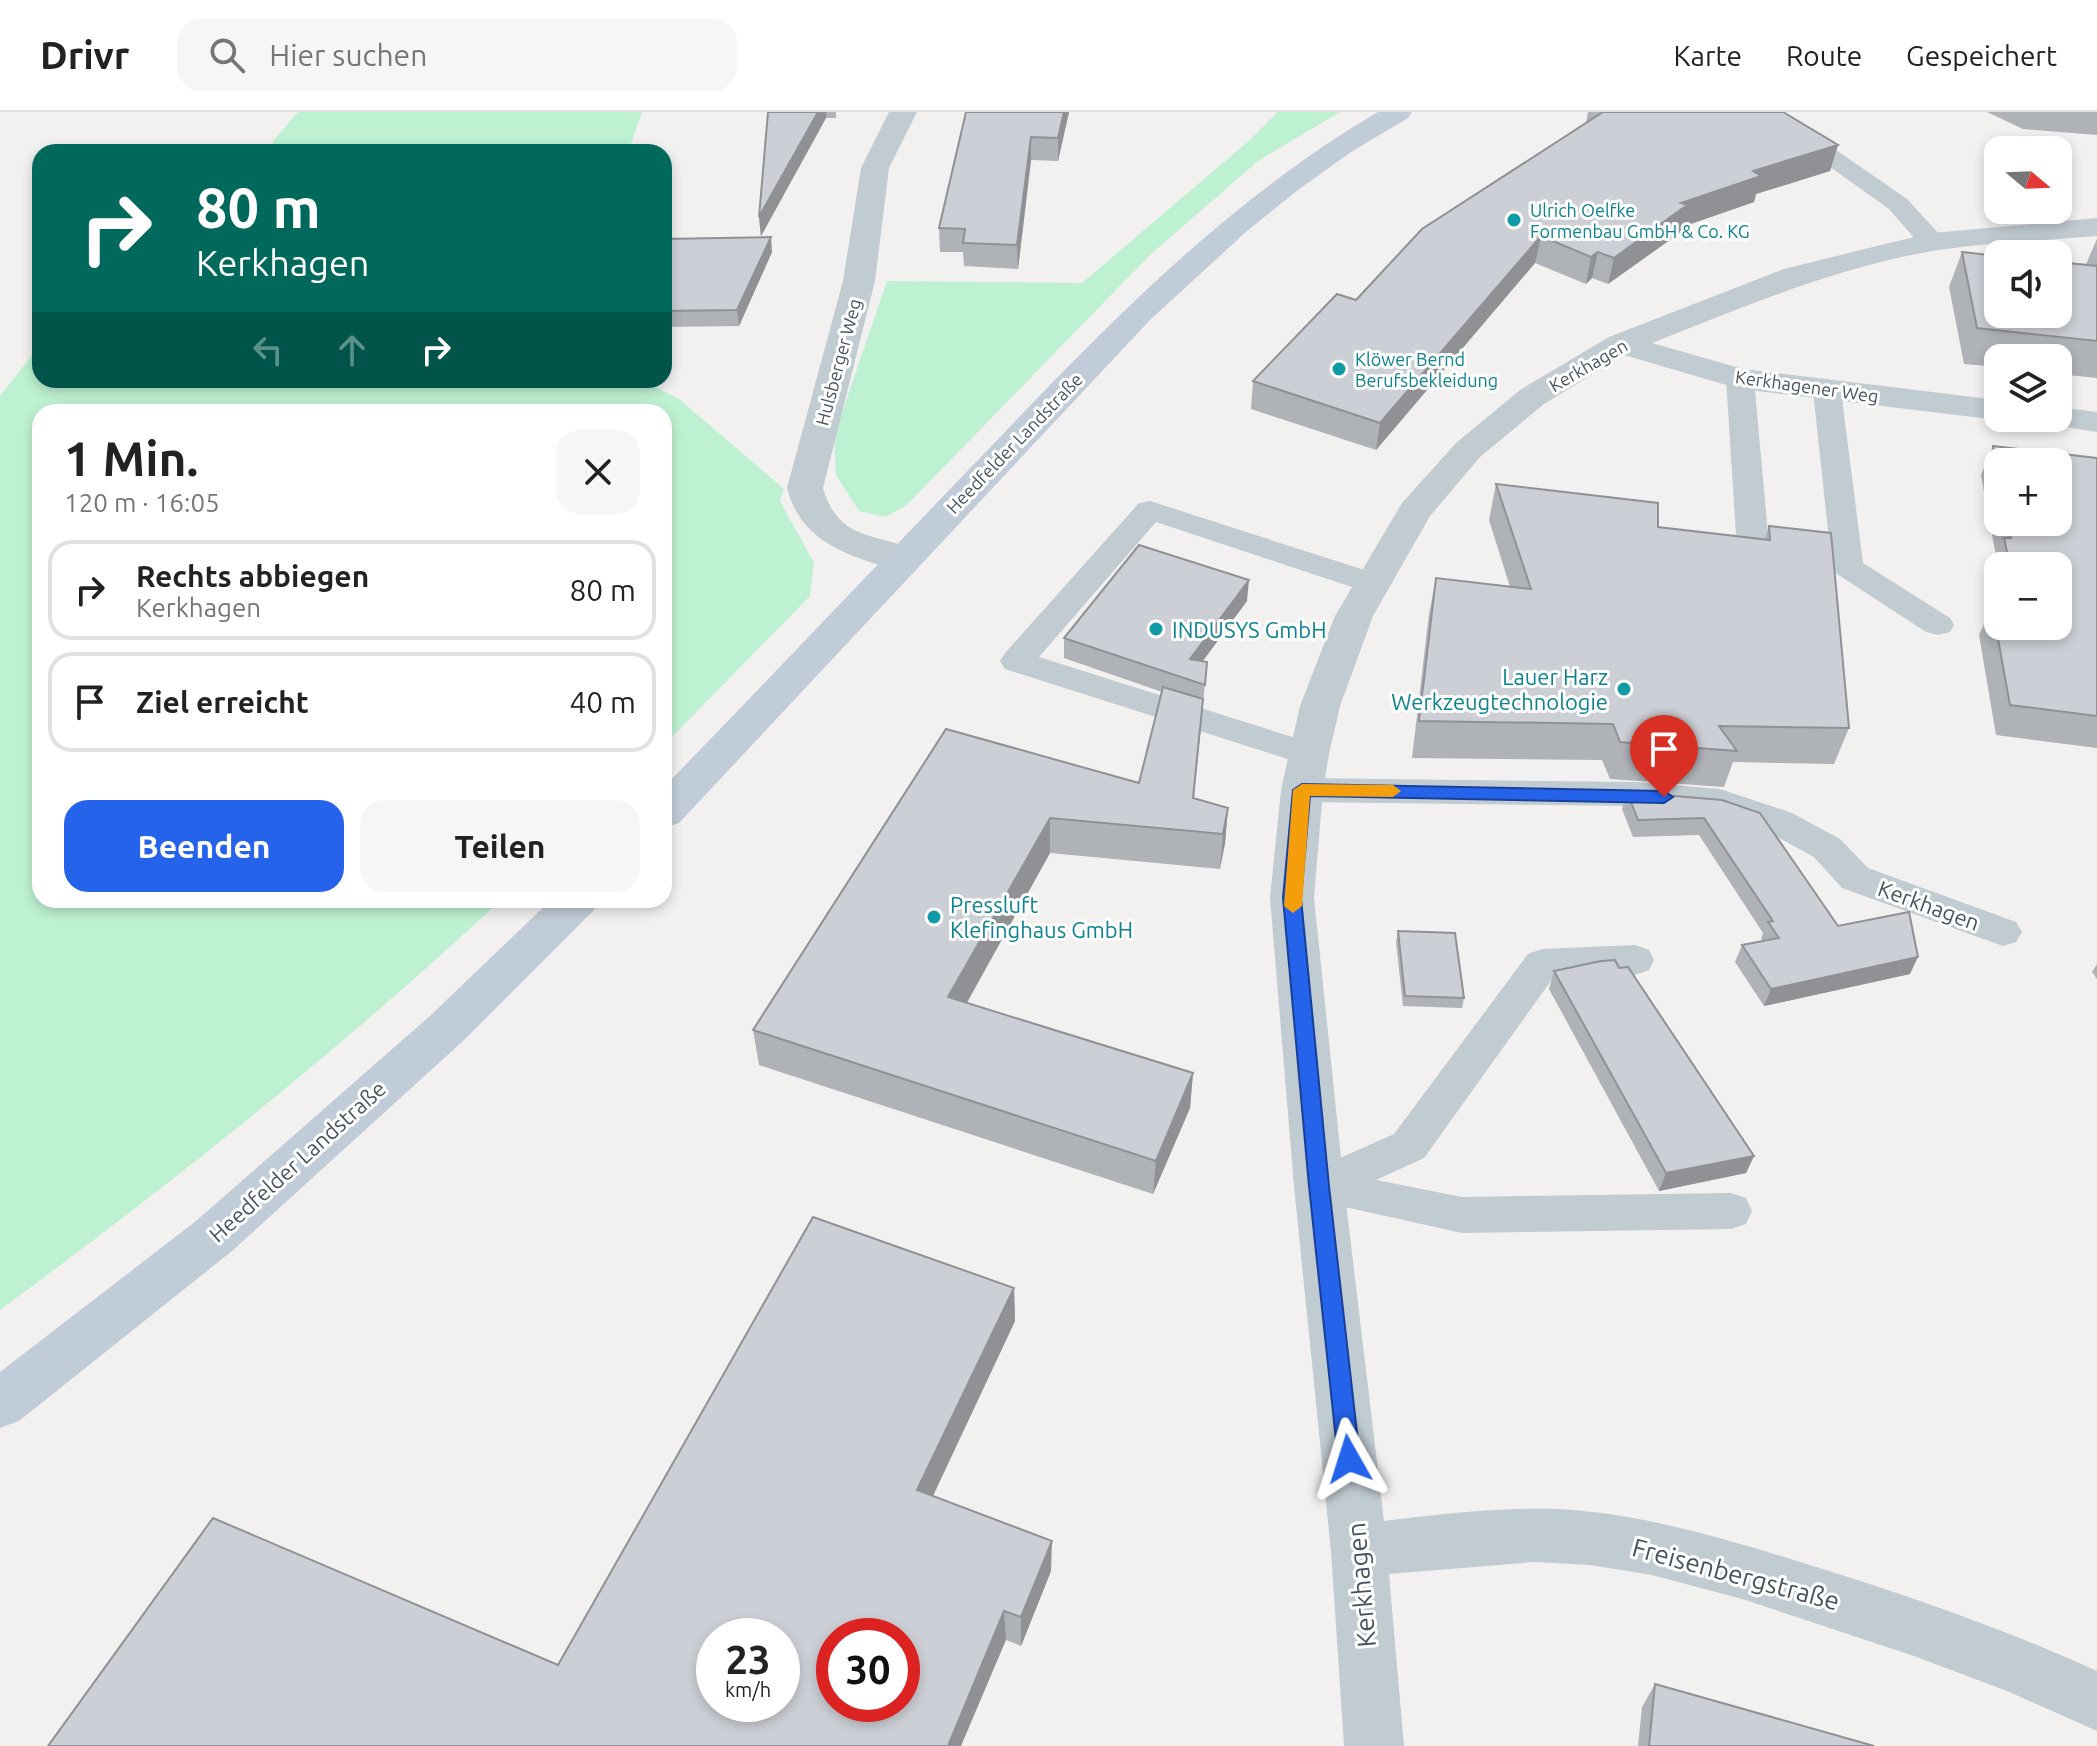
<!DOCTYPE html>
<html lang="de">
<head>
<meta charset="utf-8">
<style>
	:root { --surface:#fff; --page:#f6f6f6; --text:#222; --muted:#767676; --line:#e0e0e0; --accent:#2563eb }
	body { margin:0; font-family:Ubuntu,sans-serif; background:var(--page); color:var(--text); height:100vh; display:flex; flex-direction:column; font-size:30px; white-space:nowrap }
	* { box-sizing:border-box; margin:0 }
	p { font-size:26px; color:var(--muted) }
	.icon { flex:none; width:44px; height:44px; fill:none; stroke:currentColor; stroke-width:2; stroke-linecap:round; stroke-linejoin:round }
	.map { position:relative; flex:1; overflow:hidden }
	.panel { position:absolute; left:32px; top:292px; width:640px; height:504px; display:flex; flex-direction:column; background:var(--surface); border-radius:24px; box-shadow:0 4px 12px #0003 }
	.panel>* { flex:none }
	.top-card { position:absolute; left:32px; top:32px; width:640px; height:244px; border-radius:24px; box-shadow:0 4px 12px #0003; background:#00695c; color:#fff; overflow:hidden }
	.needle { width:52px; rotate:109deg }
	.buttons { position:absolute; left:1984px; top:24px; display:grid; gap:16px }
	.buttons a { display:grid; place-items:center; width:88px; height:88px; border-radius:16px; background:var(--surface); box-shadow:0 4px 12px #0003; font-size:40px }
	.speed { position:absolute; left:696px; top:1506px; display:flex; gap:16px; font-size:40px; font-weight:700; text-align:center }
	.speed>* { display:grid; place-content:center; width:104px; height:104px; border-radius:50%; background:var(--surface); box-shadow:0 4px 12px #0003; line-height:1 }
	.speed small { font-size:20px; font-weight:400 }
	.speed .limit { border:12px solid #d22; background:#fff; color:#111 }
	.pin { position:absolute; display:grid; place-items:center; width:68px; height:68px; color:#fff; margin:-82px -34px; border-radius:50% 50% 50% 0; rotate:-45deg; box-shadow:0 0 8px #0007 }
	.pin .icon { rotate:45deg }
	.me { position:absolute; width:88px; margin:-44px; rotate:354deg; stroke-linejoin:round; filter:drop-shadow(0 0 6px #0008) }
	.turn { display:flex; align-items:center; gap:28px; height:168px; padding:0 32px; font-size:36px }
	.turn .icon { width:104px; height:104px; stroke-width:2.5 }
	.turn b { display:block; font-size:56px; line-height:68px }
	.lanes { display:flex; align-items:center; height:76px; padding:0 32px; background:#0003; justify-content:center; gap:40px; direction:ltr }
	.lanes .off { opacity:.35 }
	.round { display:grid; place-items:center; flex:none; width:84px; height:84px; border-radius:24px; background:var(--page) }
	.overview { display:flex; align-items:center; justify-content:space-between; height:136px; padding:0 32px }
	h1 { font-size:48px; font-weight:600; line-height:60px }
	.button { display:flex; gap:16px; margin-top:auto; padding:16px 32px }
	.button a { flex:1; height:92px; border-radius:24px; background:var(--accent); color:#fff; font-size:32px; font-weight:600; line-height:92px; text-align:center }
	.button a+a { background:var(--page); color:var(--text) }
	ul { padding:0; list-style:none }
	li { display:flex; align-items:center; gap:24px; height:100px; margin:0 16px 12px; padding:0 16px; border:4px solid var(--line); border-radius:24px }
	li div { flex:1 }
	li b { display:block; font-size:30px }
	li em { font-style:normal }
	header { display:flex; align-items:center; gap:48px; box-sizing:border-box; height:112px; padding:0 40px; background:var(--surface); border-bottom:2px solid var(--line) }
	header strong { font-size:38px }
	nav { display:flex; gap:44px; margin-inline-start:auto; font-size:28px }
	.search { width:560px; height:72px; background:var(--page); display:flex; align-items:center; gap:20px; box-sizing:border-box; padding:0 28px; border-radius:24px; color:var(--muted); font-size:30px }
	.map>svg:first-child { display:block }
</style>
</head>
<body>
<header>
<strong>Drivr</strong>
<div class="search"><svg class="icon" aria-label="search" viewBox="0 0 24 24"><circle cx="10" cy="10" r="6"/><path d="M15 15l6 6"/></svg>Hier suchen</div>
<nav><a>Karte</a><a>Route</a><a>Gespeichert</a></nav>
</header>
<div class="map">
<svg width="2097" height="1634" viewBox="0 0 2097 1634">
	<rect width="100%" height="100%" fill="#f3f0f0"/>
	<path fill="#bef1d1" d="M298,0H642L628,40H269L274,28Z
		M1278,0H1340L1258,49L1150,143L907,393L885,405L859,399L836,363L834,324L887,169L1082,171L1251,27Z
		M40,233V268H642L679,287L784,377L780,389L814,451L810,484L664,633V300H40V788H501C342,936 174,1070 0,1198V284Z"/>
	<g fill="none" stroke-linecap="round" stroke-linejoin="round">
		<path fill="#c0cbd2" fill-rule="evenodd" d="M1753,0H1781L1907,87L1941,124L1945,130L1941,136H1923L1889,97Z
			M1740,258L1750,261L1754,267L1768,422L1763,429L1752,432L1741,429L1736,422L1726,267L1730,261Z
			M1827,270L1837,273L1841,279L1863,451L1950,506L1954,513L1950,520L1938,523L1926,520L1837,462L1832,455L1813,279L1817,273Z
			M1150,389L1383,464L1388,471L1383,478L1372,481L1361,478L1156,410L1039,545L1321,634L1326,642L1321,650L1309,654L1297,650L1005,557L1000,549L1005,541L1139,391Z
			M1302,666L1636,670L1720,677L1792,701L1840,727L1868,756L2016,810L2022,820L2016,830L2003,834L1842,776L1814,745L1766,719L1717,702L1636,694L1302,690L1289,687L1284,678L1289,669Z
			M1635,833L1649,838L1654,848L1649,858L1635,863L1553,866L1424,1046L1376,1068L1462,1085L1731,1081L1746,1086L1752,1099L1746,1112L1731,1117L1462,1121L1304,1086L1298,1074L1304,1062L1394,1022L1528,842L1542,837Z"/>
		<path fill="#c0cbd2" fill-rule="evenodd" d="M889,0H917L889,56L875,169L823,376C841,441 900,416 921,448L916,456C900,460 889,456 873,451C831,437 799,421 787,376L843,169L861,56Z
			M2097,106V124C2042,129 1986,130 1932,139C1834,156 1743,195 1652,231L1743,257L1998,288V306H2006L1998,308L1740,277L1624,243L1544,292L1480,345L1430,404L1373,504L1340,594L1329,642L1323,678L1314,786L1344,1074L1384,1409C1442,1402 1500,1395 1559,1397C1646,1402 1730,1428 1813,1454C1909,1484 2005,1517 2097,1559V1619L2007,1579L1914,1544L1742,1487L1652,1463L1590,1453L1534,1450L1389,1462L1404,1634H1344L1331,1439L1294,1074L1270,786L1281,678L1289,642L1300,594L1335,504L1402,391L1456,331L1520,278L1609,225L1784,157L1885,132L1932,121Z
			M2058,295L2097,300V320L2046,312L2042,306H2058Z"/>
		<path fill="#c0ccd7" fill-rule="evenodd" d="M1378,0H1412L1408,6L1351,40L1298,78L1247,119L1150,208L679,711L664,716V675C769,567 873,457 978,348C1101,219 1223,91 1378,0Z
			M551,788H600L593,799L463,929L232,1139L19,1309L0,1316V1260L196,1109L431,903Z"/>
	</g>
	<path fill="#afb2b7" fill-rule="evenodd" d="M768,0H836V6H826L761,124L759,105Z
		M966,0H1069L1058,49L1031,48L1018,157L964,154L963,140H940L939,116Z
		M1588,0H1783L1838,33L1830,59L1756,82L1754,90L1682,115L1681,120L1608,172L1592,166L1586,172L1535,151L1376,338L1251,297L1253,269L1586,11Z
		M1987,0H2097V23L2023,17Z
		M664,127L772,140L739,214L664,215Z
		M2097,127V266L2058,262V246H1998V255L1964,252L1949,175L1962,140L2086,152Z
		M1993,334L2097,346V636L1996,623L1979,523L1992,494L2058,514V454H1998V487L1991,455L1996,444L1981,363ZM1998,350L2058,410H1998Z
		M1496,372L1658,415L1764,428L1769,414L1849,616L1834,652L1733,650L1724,675L1610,667L1602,648L1412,646L1429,502L1436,466L1510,475L1489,408Z
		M1247,489L1202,549L1207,550L1194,686L1228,696L1225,731L1220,757L1050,741L967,891L1193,961L1190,996L1153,1082L759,953L753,918L946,617L1139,671L1162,580L1064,546V526Z
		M1627,680L1722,688L1838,814L1910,862L1764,894L1735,850L1742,833L1763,829L1761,827L1763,821L1699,723L1633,725L1622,697Z
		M1398,819L1464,886L1462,896L1403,894L1396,830Z
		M2097,852V867L2092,860Z
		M1619,856L1754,1044L1746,1061L1659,1079L1549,877L1554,859Z
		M1014,1176L1015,1209L933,1384L1051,1459L1021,1534L1006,1528L558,1553Z
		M1655,1572L1874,1634H1638L1642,1595Z"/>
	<path fill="#8f9195" d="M818,0H826V6L761,124L759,105Z
		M1064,0H1069L1058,49V26Z
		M1031,25V48L1018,157L1017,133Z
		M1838,33L1830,59L1756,82L1754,90L1682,115L1681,120L1608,172L1614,146L1681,91L1753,59Z
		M1541,124L1535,151L1376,338L1380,311Z
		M771,125L772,140L739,214L737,198Z
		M1598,140L1592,166L1586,172L1591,145Z
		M1249,468L1247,489L1189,568L1190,547Z
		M1203,587L1200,622L1190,721L1193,686Z
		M1228,696L1225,731L1220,757L1223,722Z
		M1050,706V741L950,920L948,885Z
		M1918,845L1910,862L1764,894L1771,877Z
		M1193,961L1190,996L1153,1082L1156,1049Z
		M1754,1044L1746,1061L1659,1079L1666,1061Z
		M1014,1176L1015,1209L921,1409L917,1378Z
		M1052,1429L1051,1459L1021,1534V1505Z
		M1004,1499L1006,1528L961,1634H948Z"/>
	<path fill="#cccfd5" stroke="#8f9195" stroke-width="2" fill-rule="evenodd" d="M768,0H818L759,105Z
		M966,0H1064L1058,26L1031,25L1017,133L963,131L965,117L939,116Z
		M1603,0H1783L1838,33L1753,59L1761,64L1681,91L1687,93L1614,146L1598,140L1591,145L1541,124L1380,311L1253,269L1337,182L1356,188L1422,117Z
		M771,125L737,198L664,199V127Z
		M1962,140L1998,144V202H2058V150L2097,154V229L1977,216Z
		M1993,334L2097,346V604L2010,593L1992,494L1998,495V514H2058V454H2010L2004,426H2011L2007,410H2058V350H1998V362Z
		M1496,372L1658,391V415L1770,428L1769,414L1831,421L1849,616L1719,614L1737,639L1620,630L1613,612L1419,609L1436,466L1531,477Z
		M1139,433L1249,468L1190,547L1207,550L1205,573L1064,526Z
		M1163,575L1203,587L1193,686L1228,696L1223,722L1050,706L948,885L1193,961L1156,1049L753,918L946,617L1139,671Z
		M1627,680L1722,688L1760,701L1838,814L1909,800L1918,845L1771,877L1742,833L1779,826L1768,810L1773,809L1704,706L1638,708Z
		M1398,819L1455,821L1464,886L1405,884Z
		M1615,848L1619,856L1628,855L1754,1044L1666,1061L1554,859L1601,849Z
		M813,1105L1014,1176L917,1378L1052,1429L1021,1505L1004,1499L948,1634H48L213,1406L558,1553ZM714,1524H782V1592H714ZM834,1524H902V1592H834Z
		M1655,1572L1874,1634H1649Z"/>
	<path fill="#2563eb" stroke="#184099" stroke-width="2" d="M1302,672L1664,679L1673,685L1664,691L1310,684L1301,786L1329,1074L1360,1347L1357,1355L1349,1358L1341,1355L1338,1347L1309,1074L1283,786L1293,678Z"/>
	<path fill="#f59e0b" d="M1302,672L1393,673L1401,679L1393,685L1310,684L1302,794L1293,801L1284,794L1293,678Z"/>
	<g fill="#0f9aa8" stroke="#fff" stroke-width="3">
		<circle cx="1514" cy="108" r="8"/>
		<circle cx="1339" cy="257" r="8"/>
		<circle cx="1156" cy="517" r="8"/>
		<circle cx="1624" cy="577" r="8"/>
		<circle cx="934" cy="805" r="8"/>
	</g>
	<g text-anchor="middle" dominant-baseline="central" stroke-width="6" stroke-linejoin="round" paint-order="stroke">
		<g font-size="18" fill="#0d838f" stroke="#fff" text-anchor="start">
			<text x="1530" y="98">Ulrich Oelfke<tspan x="1530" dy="21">Formenbau GmbH &amp; Co. KG</tspan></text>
			<text x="1355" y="247">Klöwer Bernd<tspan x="1355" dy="21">Berufsbekleidung</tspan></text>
		</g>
		<g font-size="18" fill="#47545e" stroke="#fff">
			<text transform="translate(838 250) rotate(-75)">Hulsberger Weg</text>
			<text transform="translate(1588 253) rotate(-30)">Kerkhagen</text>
			<text transform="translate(1807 274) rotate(8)">Kerkhagener Weg</text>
			<text transform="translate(1014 331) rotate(-46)">Heedfelder Landstraße</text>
		</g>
		<g font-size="22" fill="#0d838f" stroke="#fff" text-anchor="start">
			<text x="1172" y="517">INDUSYS GmbH</text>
			<text x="1608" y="564" text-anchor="end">Lauer Harz<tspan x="1608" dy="25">Werkzeugtechnologie</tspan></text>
			<text x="950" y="792">Pressluft<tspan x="950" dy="25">Klefinghaus GmbH</tspan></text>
		</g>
		<g font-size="22" fill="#47545e" stroke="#fff">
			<text transform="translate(1929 793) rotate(20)">Kerkhagen</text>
			<text transform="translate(297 1049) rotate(-42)">Heedfelder Landstraße</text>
		</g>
		<g font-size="26" fill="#47545e" stroke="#fff">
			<text transform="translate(1736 1462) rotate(15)">Freisenbergstraße</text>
			<text transform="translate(1361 1473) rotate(-95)">Kerkhagen</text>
		</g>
	</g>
</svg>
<div class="buttons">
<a><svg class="needle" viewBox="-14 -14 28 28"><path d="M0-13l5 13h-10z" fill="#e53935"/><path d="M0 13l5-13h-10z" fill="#767676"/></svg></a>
<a><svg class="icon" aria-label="sound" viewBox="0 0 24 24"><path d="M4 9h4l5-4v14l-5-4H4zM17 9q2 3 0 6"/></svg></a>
<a><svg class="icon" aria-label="layers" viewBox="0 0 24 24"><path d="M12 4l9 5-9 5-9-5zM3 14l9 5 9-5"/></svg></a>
<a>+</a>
<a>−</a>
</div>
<div class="speed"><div>23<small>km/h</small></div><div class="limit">30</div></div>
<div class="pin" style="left:1664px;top:685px;background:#d93025"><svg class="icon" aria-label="arrive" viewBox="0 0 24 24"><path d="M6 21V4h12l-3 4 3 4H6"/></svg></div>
<svg class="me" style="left:1349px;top:1347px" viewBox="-20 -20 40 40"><path d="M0-17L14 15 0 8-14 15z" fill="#2563eb" stroke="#fff" stroke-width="4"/></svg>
<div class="top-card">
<div class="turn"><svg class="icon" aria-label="right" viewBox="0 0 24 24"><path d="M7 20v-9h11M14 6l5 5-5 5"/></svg><div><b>80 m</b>Kerkhagen</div></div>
<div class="lanes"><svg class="icon off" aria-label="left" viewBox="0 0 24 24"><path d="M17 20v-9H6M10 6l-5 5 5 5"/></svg><svg class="icon off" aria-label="ahead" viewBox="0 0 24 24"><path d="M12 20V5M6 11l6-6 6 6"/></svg><svg class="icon" aria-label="right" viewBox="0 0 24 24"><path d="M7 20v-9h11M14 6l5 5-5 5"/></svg></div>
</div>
<section class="panel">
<div class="overview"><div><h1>1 Min.</h1><p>120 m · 16:05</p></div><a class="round"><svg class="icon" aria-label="close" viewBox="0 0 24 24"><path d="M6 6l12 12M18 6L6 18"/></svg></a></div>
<ul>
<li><svg class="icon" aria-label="right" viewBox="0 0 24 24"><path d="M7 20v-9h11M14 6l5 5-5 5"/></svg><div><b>Rechts abbiegen</b><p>Kerkhagen</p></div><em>80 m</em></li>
<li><svg class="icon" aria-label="arrive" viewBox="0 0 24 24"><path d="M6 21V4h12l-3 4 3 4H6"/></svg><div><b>Ziel erreicht</b></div><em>40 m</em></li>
</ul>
<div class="button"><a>Beenden</a><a>Teilen</a></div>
</section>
</div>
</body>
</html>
